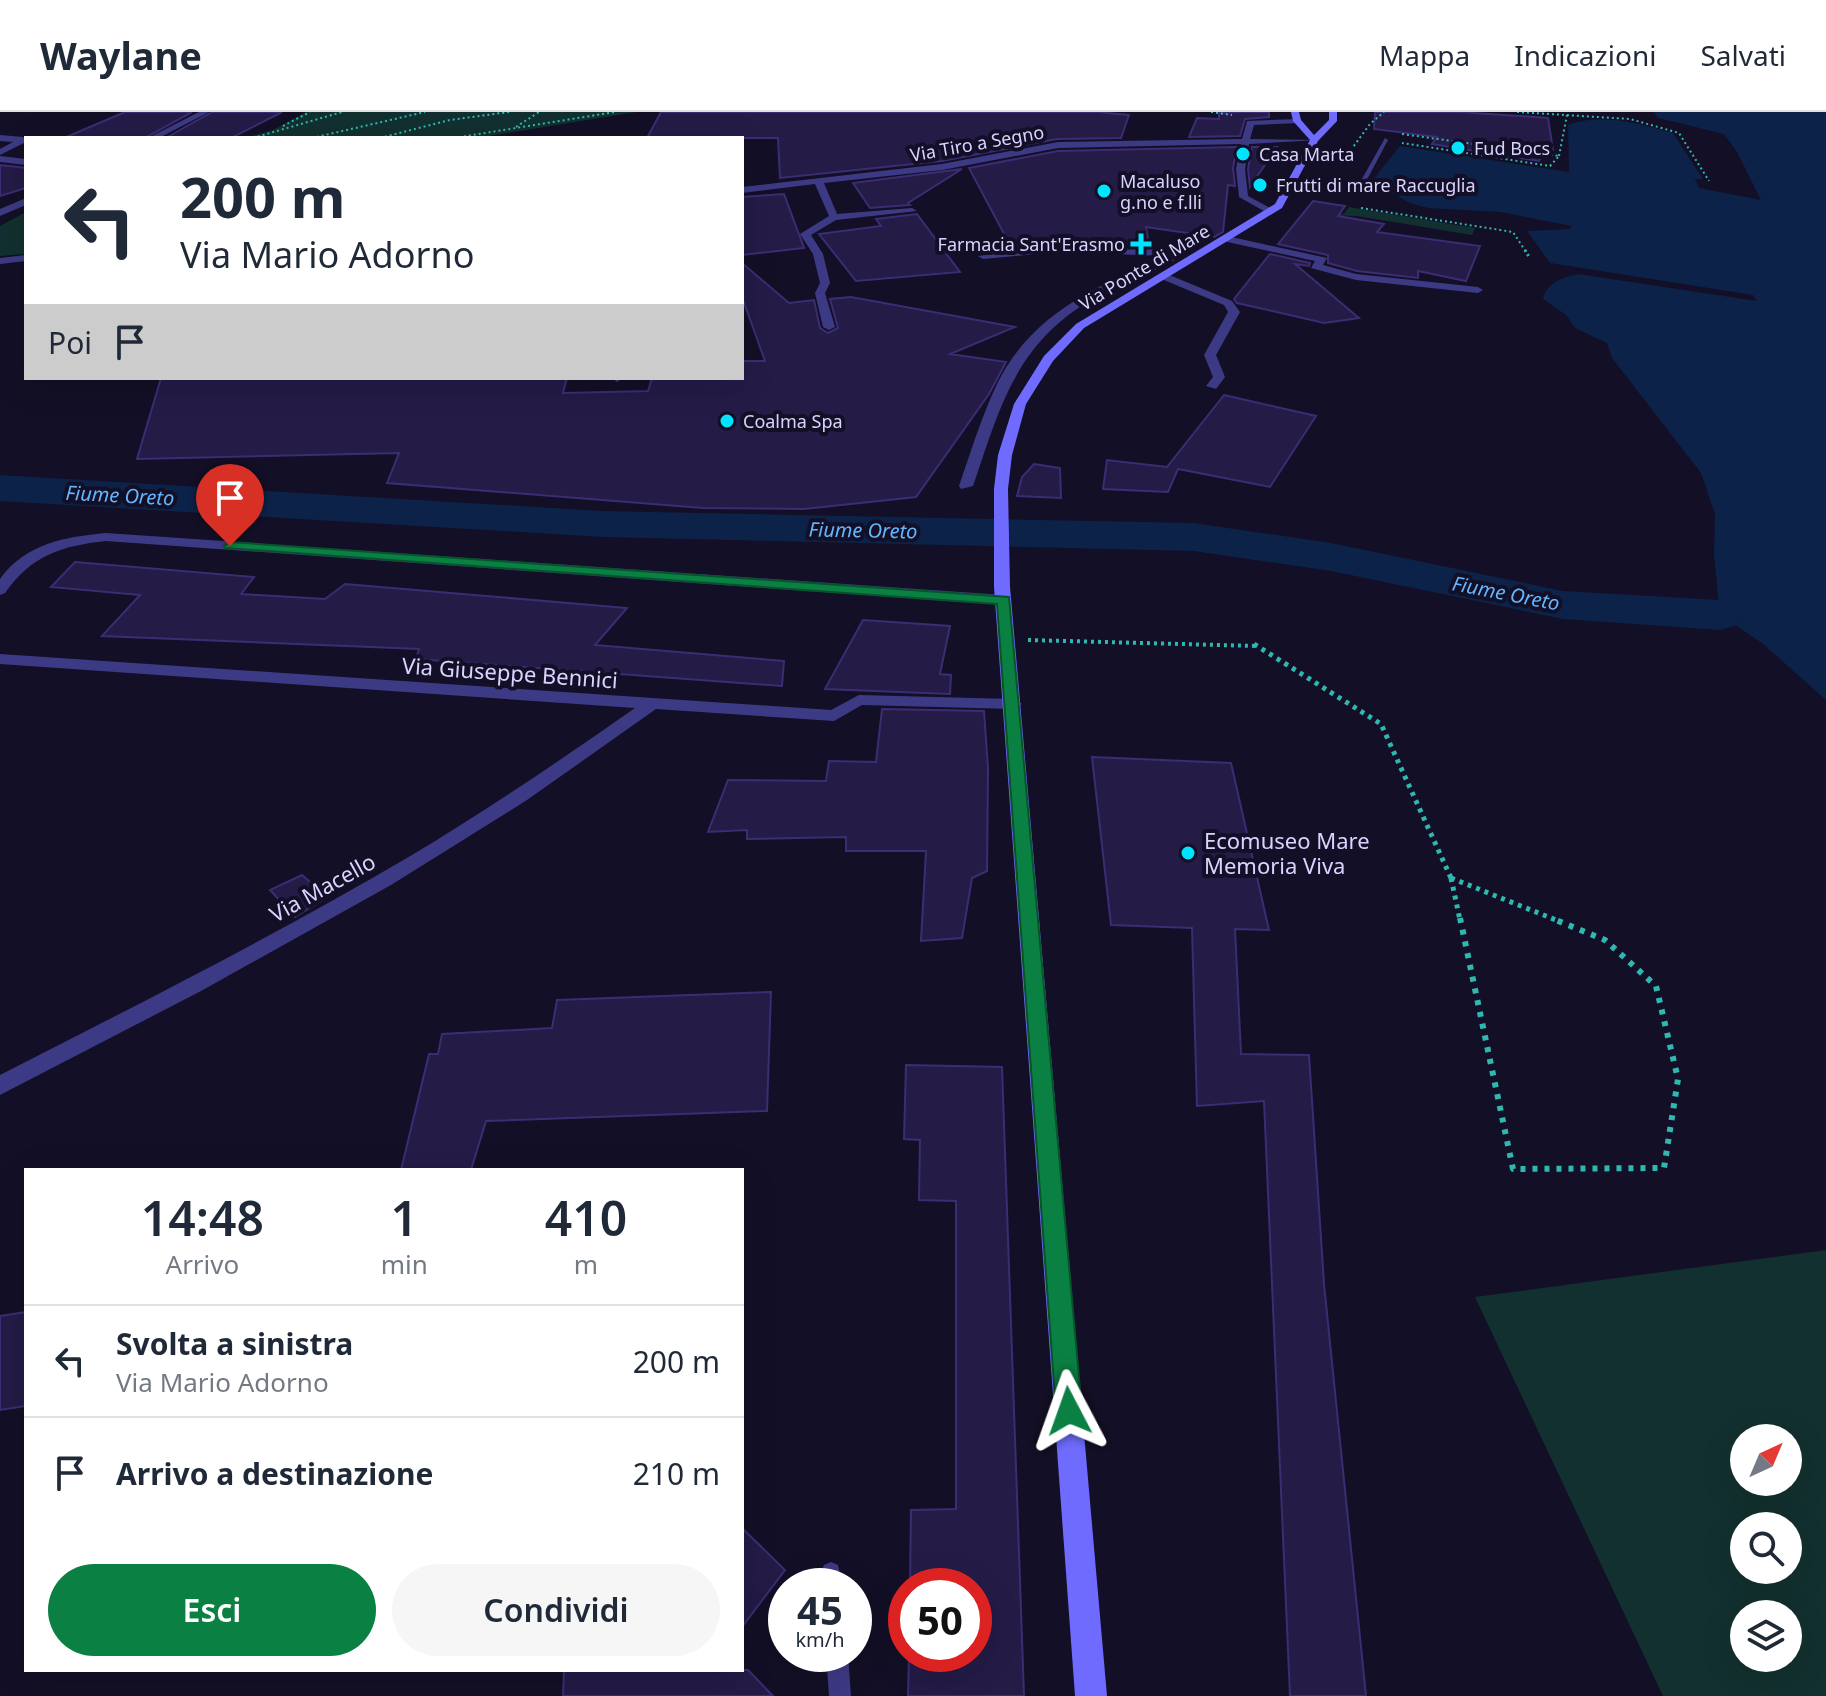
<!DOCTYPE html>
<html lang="it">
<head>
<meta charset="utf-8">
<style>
	:root { --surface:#fff; --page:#f6f6f7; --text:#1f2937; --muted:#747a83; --line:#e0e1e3; --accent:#0b8043 }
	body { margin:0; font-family:"Noto Sans",sans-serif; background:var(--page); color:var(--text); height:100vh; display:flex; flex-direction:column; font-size:30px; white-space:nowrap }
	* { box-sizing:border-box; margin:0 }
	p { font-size:26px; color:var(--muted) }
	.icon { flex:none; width:44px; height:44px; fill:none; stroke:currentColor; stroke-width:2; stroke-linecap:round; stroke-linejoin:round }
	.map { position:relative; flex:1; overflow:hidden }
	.sheet { position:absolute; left:24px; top:1056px; width:720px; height:504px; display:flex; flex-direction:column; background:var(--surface); border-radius:0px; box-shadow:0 8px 32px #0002 }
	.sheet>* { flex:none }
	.top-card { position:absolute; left:24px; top:24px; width:720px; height:244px; border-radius:0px; box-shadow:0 8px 32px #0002; background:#fff; color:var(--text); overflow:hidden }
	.needle { width:52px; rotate:44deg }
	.controls { position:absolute; left:1730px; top:1312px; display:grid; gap:16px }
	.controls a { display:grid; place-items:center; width:72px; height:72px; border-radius:50%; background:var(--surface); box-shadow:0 8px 32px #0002; font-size:40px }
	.speed { position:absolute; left:768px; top:1456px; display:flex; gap:16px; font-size:40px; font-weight:700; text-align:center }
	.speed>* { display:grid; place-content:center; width:104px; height:104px; border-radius:50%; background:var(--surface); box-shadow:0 8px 32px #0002; line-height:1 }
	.speed small { font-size:20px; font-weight:400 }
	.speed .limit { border:12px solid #d22; background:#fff; color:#111 }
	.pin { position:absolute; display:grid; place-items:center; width:68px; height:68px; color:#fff; margin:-82px -34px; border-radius:50% 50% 50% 0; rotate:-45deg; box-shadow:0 0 8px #0007 }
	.pin .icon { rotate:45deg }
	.me { position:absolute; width:88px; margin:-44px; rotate:356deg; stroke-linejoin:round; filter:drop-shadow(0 0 6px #0008) }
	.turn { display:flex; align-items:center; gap:28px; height:168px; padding:0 24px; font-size:36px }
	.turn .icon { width:104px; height:104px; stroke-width:2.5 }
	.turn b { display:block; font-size:56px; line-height:68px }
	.then { display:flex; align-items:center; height:76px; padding:0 24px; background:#0003; gap:16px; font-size:30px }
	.eta { display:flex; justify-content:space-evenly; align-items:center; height:136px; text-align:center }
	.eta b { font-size:48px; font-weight:600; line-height:56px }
	.button { display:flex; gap:16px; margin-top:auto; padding:16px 24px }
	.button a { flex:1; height:92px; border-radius:48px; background:var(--accent); color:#fff; font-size:32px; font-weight:600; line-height:92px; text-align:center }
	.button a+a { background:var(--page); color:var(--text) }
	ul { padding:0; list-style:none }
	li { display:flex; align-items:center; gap:24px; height:112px; padding:0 24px; border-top:2px solid var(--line) }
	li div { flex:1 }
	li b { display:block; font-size:30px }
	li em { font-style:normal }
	header { display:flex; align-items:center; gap:48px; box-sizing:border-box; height:112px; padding:0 40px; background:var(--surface); border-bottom:2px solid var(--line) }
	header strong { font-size:38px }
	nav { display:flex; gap:44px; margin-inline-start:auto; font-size:28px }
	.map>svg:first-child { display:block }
</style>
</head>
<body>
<header>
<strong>Waylane</strong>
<nav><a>Mappa</a><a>Indicazioni</a><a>Salvati</a></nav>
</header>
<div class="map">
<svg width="1826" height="1584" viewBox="0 0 1826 1584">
	<rect width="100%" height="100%" fill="#130f26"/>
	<path fill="#12302f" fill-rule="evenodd" d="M306,0H636L477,26H244L273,18Z
		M1349,95L1475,116L1472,123L1357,104L1302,102L1306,96L1344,102Z
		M26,100V142L0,144V114Z
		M1826,1138V1584H1663L1475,1185ZM1744,1326H1788V1370H1744ZM1744,1414H1788V1458H1744ZM1744,1502H1788V1546H1744Z"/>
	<path fill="#0c2248" d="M1654,0H1826V588L1762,531L1720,503L1714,443L1715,402L1701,361L1612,246L1607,231L1575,216L1566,203L1543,187C1547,170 1562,166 1578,162L1757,189L1753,183L1550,151L1527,119L1569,117L1572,114L1500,100L1428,96L1410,91L1371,70L1400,34L1569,60L1568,13C1603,0 1639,12 1673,21L1703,67H1695L1699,76L1761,88L1737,40L1724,22L1658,6Z"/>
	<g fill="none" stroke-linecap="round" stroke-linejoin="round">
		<path fill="#0c2248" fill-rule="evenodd" d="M0,363L603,399L1194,411L1331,431L1563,479L1720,488L1737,493L1744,503L1737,513L1720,518L1563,507L1331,459L1194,439L603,425L0,389Z"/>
	</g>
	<path fill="#241b47" stroke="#3b2d73" stroke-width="2" d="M125,0H192L145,26H64Z
		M212,0H282L231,26H166Z
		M661,0H1097L1129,3L1121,26L1057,27L942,49L780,66L778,26H647Z
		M1237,0H1269V5L1245,7L1240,24L1189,25L1197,6L1219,7V1Z
		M1375,0H1460L1548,6L1553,38L1544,40L1539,49L1432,32L1437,25L1374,17Z
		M1237,35L1233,56L1235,74L1228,73L1223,120L1214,125L1146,115L1149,134L1058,131L1011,135L969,56L1058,39Z
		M1252,35H1277L1250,75L1248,57Z
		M0,53L26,56V76L0,84Z
		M962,57L908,91L910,93L870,96L853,71Z
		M784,82L804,136L742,143V85Z
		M1313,89L1345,94L1338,104L1384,112L1377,120L1480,134L1466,169L1418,159V166L1357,159L1328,151V143L1278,132Z
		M917,102L960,160L856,169L819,122L881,114L876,107Z
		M1270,142L1310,151L1309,154L1295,152L1359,206L1324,211L1237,191L1234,187Z
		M742,151L789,191L814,188L820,216L828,221L838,216L830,187L851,185L1015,215L950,242L1006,250L989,282L916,385L804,397L703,396L387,371L399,341L137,347L161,266H567L563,281L648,279L652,266H742V249H765L742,185Z
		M1224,283L1316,304L1270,375L1178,357L1168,380L1103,377L1107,348L1167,355Z
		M1034,352L1060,356L1061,386L1017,384L1022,365Z
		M75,450L254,465L241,482L325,487L345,472L627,496L595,533L784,549L782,574L416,547L419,537L102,524L140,483L51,475Z
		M863,508L950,514L940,562L951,563L950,582L825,577Z
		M882,597L984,599L988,656L987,759L972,766L962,826L921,829L926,739H846V725L747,727V718L708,720L728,668L826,669L829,649L876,650Z
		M1092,645L1231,651L1269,818L1235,817L1241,942L1309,943L1324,1172L1366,1584H1290L1264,989L1197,994L1192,816L1111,813Z
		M302,763L327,785L295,805L270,778Z
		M771,880L767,999L486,1009L471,1058H401L429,942H438L442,922L552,916L557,888Z
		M906,953L1002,955L1024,1584H908L909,1542H974V1474H910L911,1398L956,1397V1089L919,1088L920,1028L904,1027Z
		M26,1200V1294L0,1298V1204Z
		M742,1416L785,1458L742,1515Z
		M564,1558H748L773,1584H563Z"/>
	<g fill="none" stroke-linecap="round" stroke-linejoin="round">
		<path stroke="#2fb8b0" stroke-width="2" stroke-dasharray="2 3" stroke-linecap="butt" d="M1211,0L1232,3
			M1517,0L1630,7L1679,21L1709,69
			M283,14L310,0
			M516,15L539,0
			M1402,22L1559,44L1550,54L1402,31
			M253,26L342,0
			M312,26L425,0
			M380,26L450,8L509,0
			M454,26L615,0
			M1559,44L1567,3
			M1355,48L1345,46L1370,12L1384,0
			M1361,96L1513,120L1526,140"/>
		<path stroke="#2fb8b0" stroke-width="3" stroke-dasharray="2 3" stroke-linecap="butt" d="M1525,138L1529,145"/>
		<path stroke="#2fb8b0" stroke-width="4" stroke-dasharray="3 4" stroke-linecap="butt" d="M1028,528L1257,534"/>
		<path stroke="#2fb8b0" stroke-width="5" stroke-dasharray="4 5" stroke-linecap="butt" d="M1254,532L1381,612L1451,766
			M1451,766L1556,808
			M1451,766L1460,808"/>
		<path stroke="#2fb8b0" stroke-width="6" stroke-dasharray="5 7" stroke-linecap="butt" d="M1460,806L1513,1057L1664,1056L1678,967L1656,874L1605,828L1551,806"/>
		<path fill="#3d3a85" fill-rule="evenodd" d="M1385,26L1388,28L1362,77L1288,79L1285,77L1288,75L1358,74Z
			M612,266H621V267L617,270Z
			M831,1450L838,1453L843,1474H821V1460L824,1453Z
			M826,1542H848L851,1584H829Z"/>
		<path fill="#3d3a85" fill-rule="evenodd" d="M199,0H209L159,26H148Z
			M1297,7L1300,11L1254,13L1250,27L1318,28L1249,32L1245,57L1248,84L1274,98L1271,103L1239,85L1236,57L1241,32L1058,36L942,58L824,71L837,102L912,96L917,99L836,108L811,123L823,142L830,171L825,181L835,215L829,218L823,215L815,181L820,171L813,142L800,122L829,104L815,72L742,81V75L942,52L1058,30L1242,27L1247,9Z
			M0,23L23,25L26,30L0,43V37L13,30L0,29Z
			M0,44L26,47V53L0,50Z
			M26,86V93L0,104V97Z
			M1227,124L1327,146L1323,153L1356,162L1478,175L1483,178L1478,181L1356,168L1311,156L1315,149L1223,129Z
			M1058,134L1181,138L1186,141C1163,158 1129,167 1103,181C1017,227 1002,289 973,374L961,377L959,374C971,339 982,303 998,270C1032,202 1099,172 1166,144L1058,140L983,147L978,144Z
			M26,143V149L0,152V146Z
			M1159,162H1167L1232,189L1240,200L1216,243L1225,265L1216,277L1206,274L1213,265L1204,243L1228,200L1224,193L1159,166Z
			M106,421L1004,483L1012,488L1004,493L106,429C61,434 32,443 5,481L0,483V467C26,431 65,425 106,421Z
			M0,542L831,598L859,583L1013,587L1022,592L1013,597L862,593L834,609L656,597L527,688L391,773L201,879L0,983V963C139,892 278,822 412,743C489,697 562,647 635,596L0,552Z"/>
		<path fill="#6f6bff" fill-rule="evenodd" d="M1291,0H1299L1301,8L1314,23L1329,8V0H1337V9L1318,29L1282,96L1084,216L1053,249L1026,292L1012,343L1008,377L1010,475L1107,1584H1075L994,475V377L998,343L1014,292L1044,244L1076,212L1275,92L1310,28L1293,9Z"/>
	</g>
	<path fill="#0b8043" stroke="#07532c" stroke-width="2" d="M230,430L1009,485L1082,1299L1078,1308L1069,1311L1060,1308L1056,1299L997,492L225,436L224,434Z"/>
	<g fill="#00e5ff" stroke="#130f26" stroke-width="3">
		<circle cx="1458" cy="36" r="8"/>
		<circle cx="1243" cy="42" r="8"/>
		<circle cx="1260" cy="73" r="8"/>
		<circle cx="1104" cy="79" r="8"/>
		<path d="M1137 120h8v8h8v8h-8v8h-8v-8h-8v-8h8z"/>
		<circle cx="727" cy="309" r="8"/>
		<circle cx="1188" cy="741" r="8"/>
	</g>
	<g text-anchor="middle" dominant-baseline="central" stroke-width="8" stroke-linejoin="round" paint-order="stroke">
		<g font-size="18" fill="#d9d4ff" stroke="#130f26">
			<text transform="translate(977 31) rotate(-10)">Via Tiro a Segno</text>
			<text transform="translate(1144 155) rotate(-31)">Via Ponte di Mare</text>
		</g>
		<g font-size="18" fill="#d9d4ff" stroke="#130f26" text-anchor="start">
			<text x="1474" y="36">Fud Bocs</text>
			<text x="1259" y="42">Casa Marta</text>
			<text x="1120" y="69">Macaluso<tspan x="1120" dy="21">g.no e f.lli</tspan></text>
			<text x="1276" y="73">Frutti di mare Raccuglia</text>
			<text x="1125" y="132" text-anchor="end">Farmacia Sant'Erasmo</text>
			<text x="743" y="309">Coalma Spa</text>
		</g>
		<g font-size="20" font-style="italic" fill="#62b6ff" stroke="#130f26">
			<text transform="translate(120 383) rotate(3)">Fiume Oreto</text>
			<text transform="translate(863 418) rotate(1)">Fiume Oreto</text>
			<text transform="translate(1506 481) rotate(11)">Fiume Oreto</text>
		</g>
		<g font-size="22" fill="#d9d4ff" stroke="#130f26">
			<text transform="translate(510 560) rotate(4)">Via Giuseppe Bennici</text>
			<text transform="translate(322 775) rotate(-29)">Via Macello</text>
		</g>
		<g font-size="22" fill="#d9d4ff" stroke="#130f26" text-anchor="start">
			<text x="1204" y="728">Ecomuseo Mare<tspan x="1204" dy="25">Memoria Viva</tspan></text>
		</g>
	</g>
</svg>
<div class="controls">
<a><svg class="needle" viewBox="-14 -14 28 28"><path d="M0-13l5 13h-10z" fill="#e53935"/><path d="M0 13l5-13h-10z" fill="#747a83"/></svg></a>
<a><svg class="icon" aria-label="search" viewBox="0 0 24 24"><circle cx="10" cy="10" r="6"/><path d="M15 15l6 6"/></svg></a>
<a><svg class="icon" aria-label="layers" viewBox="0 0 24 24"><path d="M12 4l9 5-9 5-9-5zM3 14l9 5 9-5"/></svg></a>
</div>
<div class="speed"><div>45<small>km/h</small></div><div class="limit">50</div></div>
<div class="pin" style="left:230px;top:434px;background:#d93025"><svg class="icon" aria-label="arrive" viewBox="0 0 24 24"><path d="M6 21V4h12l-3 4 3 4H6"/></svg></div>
<svg class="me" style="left:1069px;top:1299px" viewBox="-20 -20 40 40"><path d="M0-17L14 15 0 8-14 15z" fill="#0b8043" stroke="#fff" stroke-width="4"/></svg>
<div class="top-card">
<div class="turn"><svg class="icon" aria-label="left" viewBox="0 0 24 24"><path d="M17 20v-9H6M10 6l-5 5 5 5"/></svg><div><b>200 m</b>Via Mario Adorno</div></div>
<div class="then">Poi<svg class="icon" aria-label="arrive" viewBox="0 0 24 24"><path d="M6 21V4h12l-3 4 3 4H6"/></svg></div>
</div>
<section class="sheet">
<div class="eta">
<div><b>14:48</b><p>Arrivo</p></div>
<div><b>1</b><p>min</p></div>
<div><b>410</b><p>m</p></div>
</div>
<ul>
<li><svg class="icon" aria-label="left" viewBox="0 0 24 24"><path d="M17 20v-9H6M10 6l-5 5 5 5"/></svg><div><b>Svolta a sinistra</b><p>Via Mario Adorno</p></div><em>200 m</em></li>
<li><svg class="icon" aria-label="arrive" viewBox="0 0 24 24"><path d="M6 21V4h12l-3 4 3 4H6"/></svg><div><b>Arrivo a destinazione</b></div><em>210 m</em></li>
</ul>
<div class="button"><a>Esci</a><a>Condividi</a></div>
</section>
</div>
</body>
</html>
